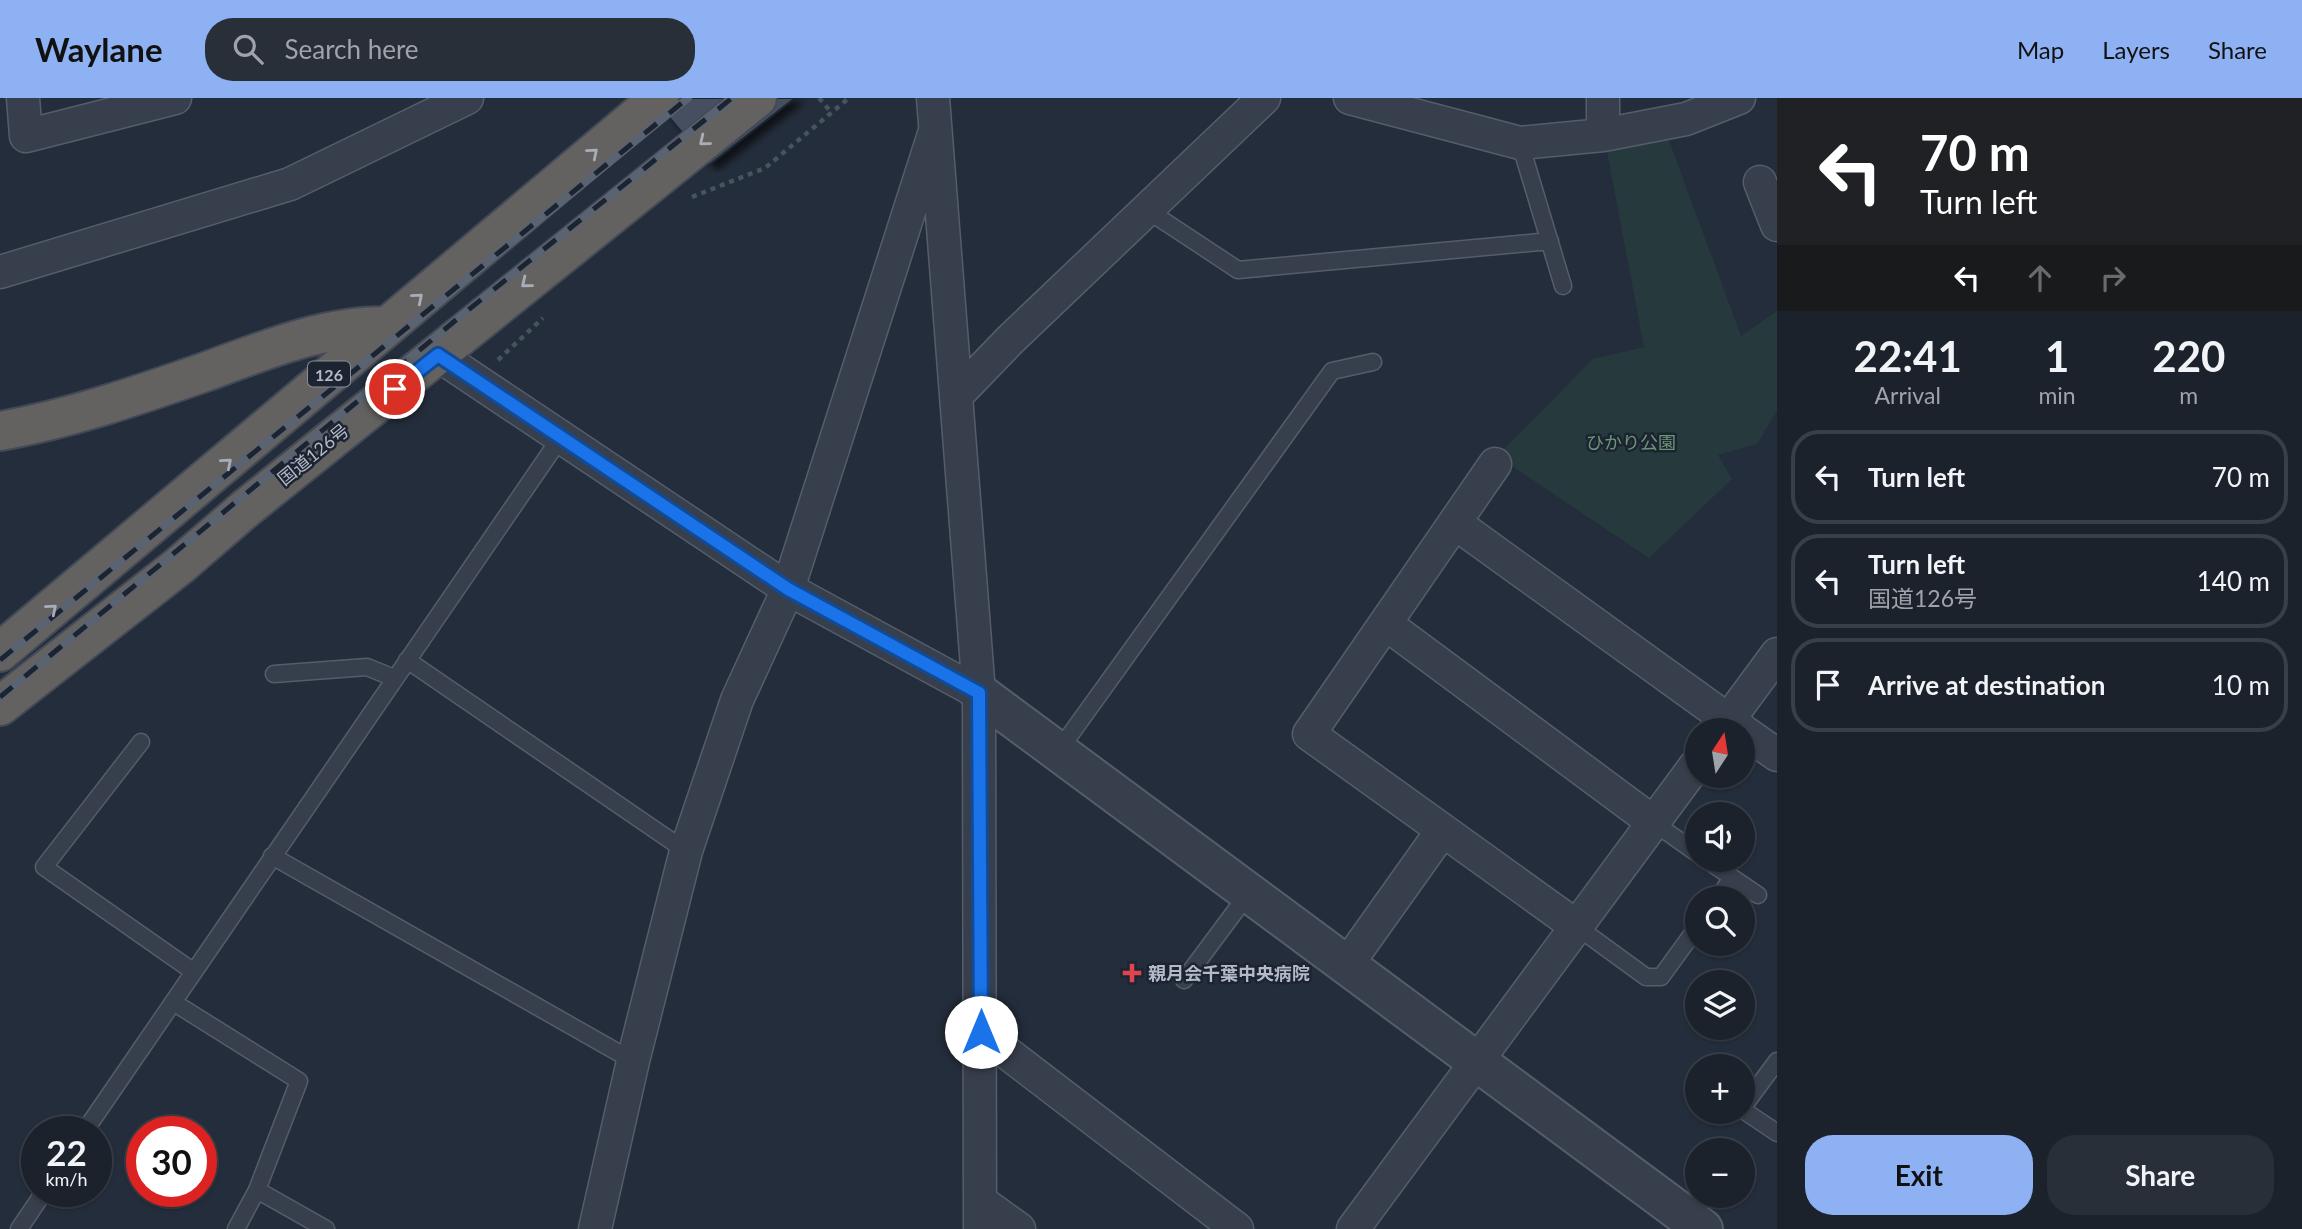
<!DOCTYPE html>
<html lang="en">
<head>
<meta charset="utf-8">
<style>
	:root { --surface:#1b222c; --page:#282f38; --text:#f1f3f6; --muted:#a0a4a9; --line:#393f48; --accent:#8db1f3 }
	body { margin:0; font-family:Lato,"Noto Sans JP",sans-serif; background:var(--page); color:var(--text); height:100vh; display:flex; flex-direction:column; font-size:26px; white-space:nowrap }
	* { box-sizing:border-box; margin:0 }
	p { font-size:23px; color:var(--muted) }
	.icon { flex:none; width:38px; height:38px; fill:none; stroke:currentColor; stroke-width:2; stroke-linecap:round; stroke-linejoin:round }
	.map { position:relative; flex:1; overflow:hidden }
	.side { display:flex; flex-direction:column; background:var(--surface); width:525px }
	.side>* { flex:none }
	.banner { background:#202124; color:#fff; overflow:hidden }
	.needle { width:46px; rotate:12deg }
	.buttons { position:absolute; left:1685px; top:620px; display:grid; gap:14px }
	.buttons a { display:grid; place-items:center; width:70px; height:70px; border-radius:50%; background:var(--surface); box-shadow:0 2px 5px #0004,0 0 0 2px var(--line); font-size:35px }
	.speed { position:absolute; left:21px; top:1018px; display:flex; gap:14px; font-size:35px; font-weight:700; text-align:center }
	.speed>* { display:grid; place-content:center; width:91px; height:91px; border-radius:50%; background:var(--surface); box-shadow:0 2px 5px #0004,0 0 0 2px var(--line); line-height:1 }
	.speed small { font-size:18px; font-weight:400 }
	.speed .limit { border:10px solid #d22; background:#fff; color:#111 }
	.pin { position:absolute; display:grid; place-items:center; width:60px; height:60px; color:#fff; margin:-30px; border:4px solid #fff; border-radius:50%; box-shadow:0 2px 7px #0007 }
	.me { position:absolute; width:77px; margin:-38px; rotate:0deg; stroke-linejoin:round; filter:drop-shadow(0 0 5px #0008) }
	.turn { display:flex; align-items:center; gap:24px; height:147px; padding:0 28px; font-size:32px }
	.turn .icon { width:91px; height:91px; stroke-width:2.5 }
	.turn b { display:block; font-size:49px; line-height:60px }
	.lanes { display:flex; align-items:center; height:66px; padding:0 28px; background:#0003; justify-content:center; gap:35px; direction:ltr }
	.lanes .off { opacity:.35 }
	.eta { display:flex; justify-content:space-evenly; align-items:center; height:119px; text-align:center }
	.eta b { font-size:42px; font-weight:700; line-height:49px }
	.button { display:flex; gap:14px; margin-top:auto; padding:14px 28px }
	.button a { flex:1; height:80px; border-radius:28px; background:var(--accent); color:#111; font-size:28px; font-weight:700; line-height:80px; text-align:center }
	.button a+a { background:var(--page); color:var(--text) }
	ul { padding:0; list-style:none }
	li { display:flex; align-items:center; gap:21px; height:94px; margin:0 14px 10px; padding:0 14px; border:4px solid var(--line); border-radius:28px }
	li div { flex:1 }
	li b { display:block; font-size:26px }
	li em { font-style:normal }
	header { display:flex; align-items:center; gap:42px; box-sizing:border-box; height:98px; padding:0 35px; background:var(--accent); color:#111 }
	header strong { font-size:33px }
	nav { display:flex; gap:38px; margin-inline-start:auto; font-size:24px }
	.search { width:490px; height:63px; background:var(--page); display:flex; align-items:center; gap:18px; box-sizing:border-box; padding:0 24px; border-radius:28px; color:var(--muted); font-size:26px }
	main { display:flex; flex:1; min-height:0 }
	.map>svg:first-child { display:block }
</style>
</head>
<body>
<header>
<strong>Waylane</strong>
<div class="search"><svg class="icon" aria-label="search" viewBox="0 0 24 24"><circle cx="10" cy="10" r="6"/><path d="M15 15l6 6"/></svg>Search here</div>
<nav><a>Map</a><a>Layers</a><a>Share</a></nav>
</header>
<main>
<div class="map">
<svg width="1777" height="1131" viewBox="0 0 1777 1131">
	<defs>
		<filter id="shadow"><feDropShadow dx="8" dy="4.5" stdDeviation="3.5" flood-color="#0009"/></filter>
	</defs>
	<rect width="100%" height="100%" fill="#242d3b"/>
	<path fill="#26393c" d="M1666,34L1741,238L1777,213V313L1757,346L1718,357L1732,381L1649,460L1497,358L1593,261L1644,249L1606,48Z"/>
	<path fill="#455060" stroke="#1f2633" stroke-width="2" filter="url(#shadow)" d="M653,0H795L709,67Z"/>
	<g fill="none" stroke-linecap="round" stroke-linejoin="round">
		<g stroke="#565d6a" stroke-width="19">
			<path id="service" d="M1520,45L1563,188
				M1147,112L1238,172L1550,143
				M407,562L686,753
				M274,576L367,569L394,580
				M141,644L44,769L194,874
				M1057,655L1332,273L1373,264
				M1653,724L1698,756
				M272,758L633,963
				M1705,761L1758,797
				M1718,800L1732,780
				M1576,828L1646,879H1661L1698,828
				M1184,882L1248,796
				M173,904L299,983L257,1092L236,1131
				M1743,1009L1777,963
				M1743,1012L1777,1035
				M84,1034L561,339
				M257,1092L326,1131
				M19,1131L44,1094"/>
		</g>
		<g stroke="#565d6a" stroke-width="35">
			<path id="minor" d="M23,0L26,38L175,0
				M933,0L979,595L980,1131
				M1350,0L1520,45L1603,37L1686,21L1739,0
				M1603,37V0
				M1760,84L1777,127
				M0,174L290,86L467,0
				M438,257L788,491L979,595
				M958,296L1010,242L1264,0
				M1495,366L1309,636L1576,828
				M1455,425L1742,632
				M1386,526L1653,724
				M1721,632L1777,556
				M1743,633L1777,657
				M1346,868L1442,733
				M981,935L1237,1131
				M980,1103L1019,1131
				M595,1131L633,963L686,753L737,602L788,491L934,36
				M1353,1131L1698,664"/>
		</g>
		<g stroke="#565d6a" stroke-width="42">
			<path id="tertiary" d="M979,595L1703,1131"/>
		</g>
		<g stroke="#434a57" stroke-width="42">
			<path id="trunk" d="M0,333C69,321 139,297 205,274C263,253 322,228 384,228
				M0,554L659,0
				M0,608L179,468L245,411L757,0"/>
		</g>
		<path stroke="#44565a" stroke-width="4.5" stroke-dasharray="5 5" stroke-linecap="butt" d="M819,0L831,14
			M692,99L765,70L849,0
			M498,262L543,220"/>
		<use href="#service" stroke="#383f4c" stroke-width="16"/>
		<use href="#minor" stroke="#383f4c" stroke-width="32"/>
		<use href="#tertiary" stroke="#383f4c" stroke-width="38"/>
		<use href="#trunk" stroke="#646260" stroke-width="38"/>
		<g stroke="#5a6372" stroke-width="8">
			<path id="rail" d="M0,562L688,0
				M0,599L462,217L732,0"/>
		</g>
		<use href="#rail" stroke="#1d2431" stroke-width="5" stroke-dasharray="16" stroke-linecap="butt"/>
	</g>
	<defs><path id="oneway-chevron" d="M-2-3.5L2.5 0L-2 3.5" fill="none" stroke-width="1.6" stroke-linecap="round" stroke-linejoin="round" transform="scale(1.75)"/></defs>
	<g stroke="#a8adb8">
		<use href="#oneway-chevron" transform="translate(704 43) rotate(141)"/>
		<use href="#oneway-chevron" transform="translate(593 55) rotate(-40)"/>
		<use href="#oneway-chevron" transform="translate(526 185) rotate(141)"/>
		<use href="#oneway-chevron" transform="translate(418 200) rotate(-40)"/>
		<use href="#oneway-chevron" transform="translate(227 365) rotate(-41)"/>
		<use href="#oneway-chevron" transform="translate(52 511) rotate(-40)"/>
	</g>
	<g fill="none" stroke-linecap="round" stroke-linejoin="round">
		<g stroke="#114b97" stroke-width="18">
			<path id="route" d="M395,291L438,257L788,491L979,595L981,934"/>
		</g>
		<use href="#route" stroke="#1a73e8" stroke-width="12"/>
	</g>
	<path fill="#e0444e" stroke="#1d2431" stroke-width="2.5" d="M1128.5 864.5h7v7h7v7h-7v7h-7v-7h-7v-7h7z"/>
	<g text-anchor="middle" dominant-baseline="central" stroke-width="5" stroke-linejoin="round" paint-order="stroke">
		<rect fill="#1d2431" stroke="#878d9a" stroke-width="2" x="308" y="263.5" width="42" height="25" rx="5"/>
		<g font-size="16" font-weight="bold" fill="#b4bac7">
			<text x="329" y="276">126</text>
		</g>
		<g font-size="18" fill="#6c9777" stroke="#1d2431">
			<text x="1631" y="344">ひかり公園</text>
		</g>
		<g font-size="18" fill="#b4bac7" stroke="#1d2431">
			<text transform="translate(313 356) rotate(-39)">国道126号</text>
		</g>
		<g font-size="18" font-weight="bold" fill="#b4bac7" stroke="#1d2431" text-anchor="start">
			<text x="1148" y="875">親月会千葉中央病院</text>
		</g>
	</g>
</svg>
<div class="buttons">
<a><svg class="needle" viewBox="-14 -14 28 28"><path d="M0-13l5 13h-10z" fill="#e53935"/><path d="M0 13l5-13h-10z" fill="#a0a4a9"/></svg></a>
<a><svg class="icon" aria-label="sound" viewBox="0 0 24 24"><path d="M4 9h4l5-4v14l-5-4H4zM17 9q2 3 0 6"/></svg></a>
<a><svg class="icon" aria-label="search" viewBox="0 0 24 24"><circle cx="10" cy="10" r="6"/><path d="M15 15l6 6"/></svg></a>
<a><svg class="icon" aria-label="layers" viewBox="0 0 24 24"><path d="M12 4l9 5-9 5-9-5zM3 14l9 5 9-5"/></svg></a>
<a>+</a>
<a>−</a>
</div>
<div class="speed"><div>22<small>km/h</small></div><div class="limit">30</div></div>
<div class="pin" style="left:395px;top:291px;background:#d93025"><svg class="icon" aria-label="arrive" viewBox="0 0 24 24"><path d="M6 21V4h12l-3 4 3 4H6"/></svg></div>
<svg class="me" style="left:981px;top:934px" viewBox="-20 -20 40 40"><circle r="19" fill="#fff"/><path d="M0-13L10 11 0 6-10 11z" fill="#1a73e8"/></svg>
</div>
<section class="side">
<div class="banner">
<div class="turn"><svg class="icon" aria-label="left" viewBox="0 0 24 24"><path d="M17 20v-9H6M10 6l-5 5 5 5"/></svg><div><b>70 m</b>Turn left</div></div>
<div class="lanes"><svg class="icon" aria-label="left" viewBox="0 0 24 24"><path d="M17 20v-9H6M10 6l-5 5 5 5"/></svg><svg class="icon off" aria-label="ahead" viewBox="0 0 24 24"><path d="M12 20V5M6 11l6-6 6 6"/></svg><svg class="icon off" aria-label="right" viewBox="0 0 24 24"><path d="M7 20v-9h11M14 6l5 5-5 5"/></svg></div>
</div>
<div class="eta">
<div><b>22:41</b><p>Arrival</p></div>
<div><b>1</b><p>min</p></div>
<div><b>220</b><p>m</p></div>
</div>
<ul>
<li><svg class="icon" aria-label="left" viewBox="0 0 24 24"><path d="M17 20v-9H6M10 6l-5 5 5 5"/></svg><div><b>Turn left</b></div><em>70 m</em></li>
<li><svg class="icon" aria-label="left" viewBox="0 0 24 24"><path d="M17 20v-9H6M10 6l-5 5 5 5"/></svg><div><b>Turn left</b><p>国道126号</p></div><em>140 m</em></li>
<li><svg class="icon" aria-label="arrive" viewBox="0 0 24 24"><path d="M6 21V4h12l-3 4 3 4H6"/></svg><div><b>Arrive at destination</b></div><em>10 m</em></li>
</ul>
<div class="button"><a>Exit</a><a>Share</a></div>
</section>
</main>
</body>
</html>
